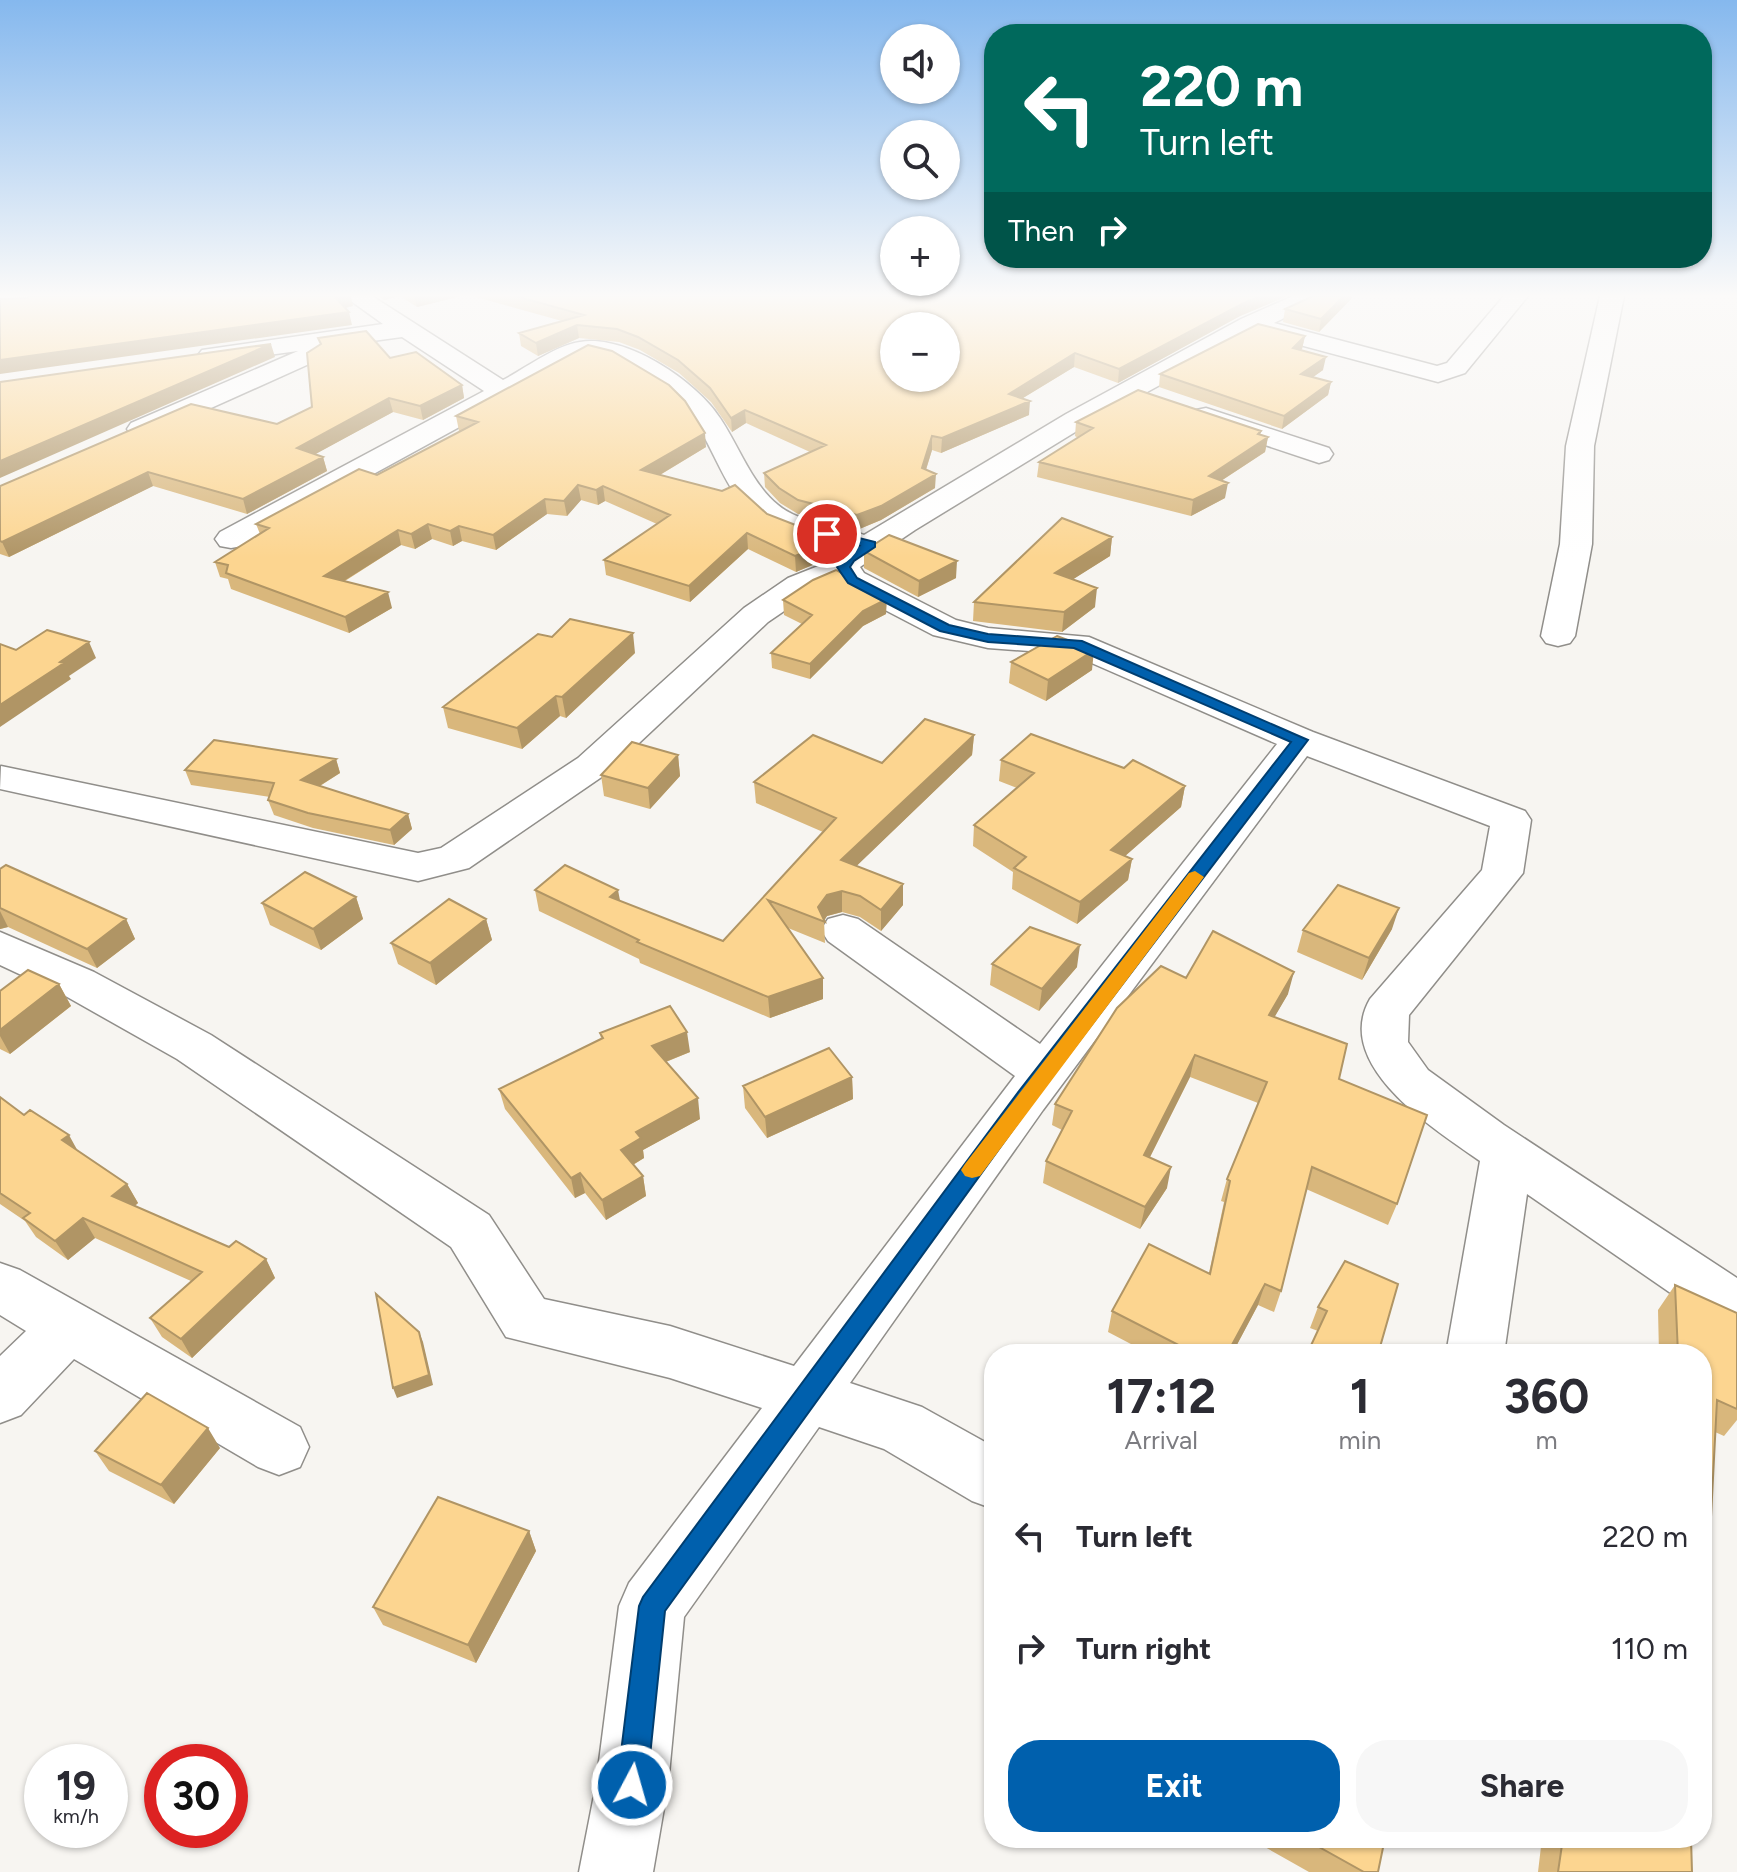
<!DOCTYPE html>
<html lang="en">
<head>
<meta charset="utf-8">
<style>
	:root { --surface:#fff; --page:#f7f7f7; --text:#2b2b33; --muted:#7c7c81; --accent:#0060ad }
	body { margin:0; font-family:Figtree,sans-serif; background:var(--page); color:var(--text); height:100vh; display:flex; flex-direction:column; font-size:30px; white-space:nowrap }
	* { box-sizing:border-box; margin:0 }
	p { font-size:26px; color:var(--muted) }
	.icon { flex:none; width:44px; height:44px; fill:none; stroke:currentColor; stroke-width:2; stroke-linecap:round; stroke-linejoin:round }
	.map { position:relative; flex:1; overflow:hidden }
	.sheet { position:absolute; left:984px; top:1344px; width:728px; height:504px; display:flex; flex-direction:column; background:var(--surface); border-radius:32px; box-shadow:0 2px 6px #0004 }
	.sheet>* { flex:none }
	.banner { position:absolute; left:984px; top:24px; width:728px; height:244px; border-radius:32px; box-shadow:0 2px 6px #0004; background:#00695c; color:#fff; overflow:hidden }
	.fabs { position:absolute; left:880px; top:24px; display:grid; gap:16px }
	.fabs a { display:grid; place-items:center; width:80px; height:80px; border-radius:50%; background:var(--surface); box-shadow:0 2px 6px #0004; font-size:40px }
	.speed { position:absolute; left:24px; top:1744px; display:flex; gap:16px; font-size:40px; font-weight:700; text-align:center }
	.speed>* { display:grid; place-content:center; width:104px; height:104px; border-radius:50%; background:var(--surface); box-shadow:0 2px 6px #0004; line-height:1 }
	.speed small { font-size:20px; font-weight:400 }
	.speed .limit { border:12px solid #d22; background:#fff; color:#111 }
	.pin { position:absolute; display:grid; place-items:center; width:68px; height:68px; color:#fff; margin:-34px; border:4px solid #fff; border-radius:50%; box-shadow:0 2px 8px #0007 }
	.me { position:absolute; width:88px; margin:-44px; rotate:6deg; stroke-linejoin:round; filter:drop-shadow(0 0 6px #0008) }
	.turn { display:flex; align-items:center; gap:28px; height:168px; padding:0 24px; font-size:36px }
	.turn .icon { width:104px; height:104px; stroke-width:2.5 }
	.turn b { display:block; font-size:56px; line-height:68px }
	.then { display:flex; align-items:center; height:76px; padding:0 24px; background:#0003; gap:16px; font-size:30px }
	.eta { display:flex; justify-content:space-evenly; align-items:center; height:136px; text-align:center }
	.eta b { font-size:48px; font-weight:700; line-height:56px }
	.button { display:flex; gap:16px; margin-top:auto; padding:16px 24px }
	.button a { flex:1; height:92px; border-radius:32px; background:var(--accent); color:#fff; font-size:32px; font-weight:700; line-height:92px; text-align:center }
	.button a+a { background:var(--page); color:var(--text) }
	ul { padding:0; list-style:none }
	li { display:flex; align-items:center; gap:24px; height:112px; padding:0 24px }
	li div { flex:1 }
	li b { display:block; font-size:30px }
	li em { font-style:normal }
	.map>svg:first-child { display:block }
</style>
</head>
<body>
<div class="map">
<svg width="1737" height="1872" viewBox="0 0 1737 1872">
	<rect width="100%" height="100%" fill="#f7f5f1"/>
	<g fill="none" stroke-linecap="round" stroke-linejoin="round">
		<g stroke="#908e8a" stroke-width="3">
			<path id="minor" d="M344,296H372L503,380C526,368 554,346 580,342C626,334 696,381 720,418C739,446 751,483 778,505C802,525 837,523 864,535L1066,414L1241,319L1293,296H1323L1319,301L1274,323L1437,366L1447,363L1504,296H1528L1465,373L1438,382L1255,333L1085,426L915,530L860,567L864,573L956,620L988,628L1089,637L1313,732L1525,811L1531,820L1523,873L1409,1015L1408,1042L1428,1070L1504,1125L1737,1278V1332L1717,1325L1527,1194L1504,1354H1446L1480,1161C1434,1129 1332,1065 1370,999L1482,870L1490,826L1307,756L1043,1110L850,1383L922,1407L994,1447V1509L972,1501L884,1449L819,1427L684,1617L668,1785L653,1872H579L596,1785L619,1606L629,1583L762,1408L670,1378L506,1337L451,1247L177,1059L62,994L0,965V932L94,972L211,1035L489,1215L544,1299L670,1326L794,1366L1015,1076L828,941L821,930L828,919L843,915L858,919L1040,1044L1277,744L1071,654L988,648L933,635L841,587L837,581L812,592L768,622L606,774L469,868L418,881L0,789L1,766L418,853L441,848L578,758L744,608L788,578L831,561L843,547C816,542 784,537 761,521C725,497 715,446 689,413C676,396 658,386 640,376C623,366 608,356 589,356L242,546L231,548L220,546L215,539L220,532L484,391L402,337L314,349L322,355L318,360L151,435L141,437L131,435L127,429L131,423L298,351L211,363L202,360L198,355L202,350L383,324Z
				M1600,296H1624L1594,446L1592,544L1575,636L1570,643L1558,646L1546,643L1541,636L1560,544L1566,446Z
				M1206,408L1329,448L1333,454L1329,460L1319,463L1196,422L1192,416L1196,410Z
				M0,1263L20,1270L300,1427L309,1447L300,1467L279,1475L258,1467L74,1359L21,1415L0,1423V1356L26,1331L0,1315Z"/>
		</g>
		<use href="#minor" fill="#fff" fill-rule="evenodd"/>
	</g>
	<path fill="#d9b77c" d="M377,296H461L417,307L400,296L384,300Z
		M472,296H1287L1240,316L1118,383L1074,367L1023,398L1029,415L941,453L932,450L926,470L935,488L881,520L857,530L798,514L780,503L765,487L764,473L810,452L746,423L732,432L711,402L679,373L640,350L619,342L579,338L538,356L521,346L519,333L562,321Z
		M1352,298L1319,332L1283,322L1285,309Z
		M1305,336L1302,349L1301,350L1323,370L1313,377L1331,382L1328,395L1282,429L1159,387L1160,374Z
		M318,338L390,358L462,385L464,398L423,420L393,412L315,454L323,457L327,471L247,514L153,486L9,557L0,554V486L277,424L312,407L320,344Z
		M456,416L706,447L660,475L798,526L836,534V550L829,558L796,572L748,549L690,602L606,575L604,560L657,524L605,501L598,505L581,500L567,516L547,514L496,550L462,541L453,546L432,539L415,549L401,545L345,581L392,608L349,633L231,589L228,579L220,577L215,562L260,534L256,524L377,475L461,431H459Z
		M1076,422L1261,435L1268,437L1265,452L1221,481L1225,498L1191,516L1037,477L1039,462L1078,438L1075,436Z
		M1112,537L1110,556L1073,579L1095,607L1062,632L973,621L974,602Z
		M864,551L956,578L918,597L864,568Z
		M783,600L886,614L863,626L810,679L772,668L771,653L802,624L784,615Z
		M635,653L566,718L560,716L522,749L448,728L443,707Z
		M1011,662L1092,670L1046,701L1009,683Z
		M974,735L972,755L856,866L903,884V905L881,931L860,917L842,912L827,916L824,920L825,943L788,928L823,978V999L770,1018L640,963L639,959L539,911L535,890L620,901L723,941L823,832L756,803L754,782L882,763Z
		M678,755L680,776L650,809L604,796L601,775Z
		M336,759L340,773L320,786L408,814L412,829L394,845L313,828L274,815L268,800L270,797L191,785L185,770Z
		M1001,760L1124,768L1185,786L1181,807L1125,856L1132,859L1128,880L1077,924L1012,889L1013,872L973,846L974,825L1017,788L999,781Z
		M0,869L126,919L135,939L97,968L8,927L0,929Z
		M356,897L363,919L321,950L270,925L262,903Z
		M486,919L492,940L436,985L398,964L391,943Z
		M1392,929L1362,980L1297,952L1303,930Z
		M992,964L1077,967L1039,1011L990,985Z
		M1186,978L1288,994L1274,1017L1339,1079L1397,1204L1388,1225L1306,1189L1281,1291L1274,1312L1258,1305L1232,1354H1150L1108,1332L1112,1311L1209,1273L1224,1202L1221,1201L1227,1179L1258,1103L1190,1077L1150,1157L1167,1188L1140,1229L1043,1183L1046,1161L1062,1130L1052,1125L1055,1104Z
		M59,984L71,1006L10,1054L0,1049V991Z
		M600,1033L690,1052L666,1062L700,1119L643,1150L644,1158L633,1165L643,1176L646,1196L606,1220L585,1193L575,1198L505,1109L499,1089L601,1039Z
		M852,1077L853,1099L767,1138L745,1108L743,1086Z
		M0,1097L24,1115L127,1184L138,1203L135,1206L229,1247L266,1259L275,1278L192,1358L162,1337L150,1318L191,1281L95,1238L68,1260L36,1237L25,1221L0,1204Z
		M1398,1284L1318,1331L1310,1328L1318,1307Z
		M1675,1285L1737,1313V1420L1724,1436L1715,1432L1709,1556L1702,1564V1354H1659L1658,1310Z
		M220,1448L174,1504L109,1471L95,1451Z
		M529,1531L536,1551L476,1663L383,1625L373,1607Z
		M1249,1838H1385L1378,1872H1309Z
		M1542,1838H1691L1692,1872H1538Z"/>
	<path fill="#b09565" d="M342,296H351L353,306L338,310L335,297Z
		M383,296H400L384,300Z
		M414,296H461L417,307Z
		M1260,296H1287L1240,316L1118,383L1119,369L1242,304Z
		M1344,296H1352V298L1319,332L1321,319Z
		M349,312L352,325L0,374V360Z
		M577,325L579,338L538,356L536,343Z
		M1305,336L1302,349L1290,361L1293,348Z
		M271,344L275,357L0,478V461Z
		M1075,353L1074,367L1008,407L1009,394Z
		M1326,357L1323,370L1299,387L1301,374Z
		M1331,382L1328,395L1282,429L1284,416Z
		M462,385L464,398L423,420L420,406Z
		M389,398L393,412L301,462L297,448Z
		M1030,401L1029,415L941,453L942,438Z
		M745,410L746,423L732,432L731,418Z
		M1261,431L1259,443L1268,437L1265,452L1207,490L1209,476Z
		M705,433L706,447L643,485L641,470Z
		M932,436V450L922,482L936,474L935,488L881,520L857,530V515L922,468Z
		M323,457L327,471L247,514L243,499Z
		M148,472L153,486L9,557L2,542Z
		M1228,483L1225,498L1191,516L1193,500Z
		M578,485L581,500L567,516L564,501Z
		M603,486L605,501L598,505L596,490Z
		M545,499L547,514L496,550L493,535Z
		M428,524L432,539L415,549L411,534Z
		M459,526L462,541L453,546L450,531Z
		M398,530L401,545L328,591L324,576Z
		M747,533L748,549L690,602L689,586Z
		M836,534V550L829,558L796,572L795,556Z
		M1112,537L1110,556L1053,592L1055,573Z
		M957,561L956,578L918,597L919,581Z
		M1097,588L1095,607L1062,632L1064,612Z
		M388,592L392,608L349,633L345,617Z
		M887,599L886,614L863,626L810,679V664L863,611Z
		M633,633L635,653L566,718L562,697Z
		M89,642L96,658L69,676L71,679L0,727V705L60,662Z
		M1094,650L1092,670L1046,701L1048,680Z
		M556,696L560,716L522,749L517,728Z
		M974,735L972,755L841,881V860Z
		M678,755L680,776L650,809L648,788Z
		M336,759L340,773L305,795L301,780Z
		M1185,786L1181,807L1108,871L1111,850Z
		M408,814L412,829L394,845L390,830Z
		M1132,859L1128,880L1077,924L1080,902Z
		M903,884V905L881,931V910Z
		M618,890L622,911L610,897Z
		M842,891V912L827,916L824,921L818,907L827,895Z
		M356,897L363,919L321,950L313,929Z
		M1399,908L1392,929L1362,980L1369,958Z
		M0,911L8,927L0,929Z
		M126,919L135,939L97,968L87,949Z
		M486,919L492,940L436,985L430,963Z
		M1080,945L1077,967L1039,1011L1042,989Z
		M1294,972L1288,994L1263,1037L1269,1015Z
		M823,978V999L770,1018L768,997Z
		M59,984L71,1006L10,1054L0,1036V1030Z
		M687,1032L690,1052L655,1066L652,1046Z
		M1195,1055L1190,1077L1140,1177L1144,1155Z
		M852,1077L853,1099L767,1138L765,1117Z
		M698,1098L700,1119L643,1150L644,1158L624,1170L621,1150L636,1132Z
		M69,1135L80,1155L62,1140Z
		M1171,1167L1167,1188L1140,1229L1145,1207Z
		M580,1173L585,1193L575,1198L571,1178Z
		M643,1176L646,1196L606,1220L602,1200Z
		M127,1184L138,1203L123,1215L112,1196Z
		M83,1218L95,1238L68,1260L55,1241Z
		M266,1259L275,1278L192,1358L181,1339Z
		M1265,1284L1258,1305L1232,1354H1227Z
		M419,1332L423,1342L433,1385L397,1398L393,1388Z
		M208,1428L220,1448L174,1504L161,1485Z
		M529,1531L536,1551L476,1663L468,1645Z"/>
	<path fill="#fcd590" stroke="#b09565" stroke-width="2" fill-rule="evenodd" d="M29,296H342L335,297L349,312L0,360V299L28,298Z
		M515,296H1260L1242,304L1119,369L1075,353L1009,394L1030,401L942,438L932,436L922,468L936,474L881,506L857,515L798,500L779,488L764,473L826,445L745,410L731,418L710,388L678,360L638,337L617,329L577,325L536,343L519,333L584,315ZM894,326H946V378H894Z
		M1313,296H1344L1321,319L1285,309Z
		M1258,324L1305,336L1293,348L1326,357L1301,374L1331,382L1284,416L1160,374Z
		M366,331L390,358L416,352L462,385L420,406L389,398L297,448L323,457L243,499L148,472L2,542L0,541V486L191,404L277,424L312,407L307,353L321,344L318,338Z
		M271,344L0,461V382Z
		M588,345L612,351L669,385L685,401L705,433L641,470L722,491L735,485L767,514L798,526L836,534L829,543L795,556L747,533L689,586L604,560L670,515L603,486L596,490L578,485L564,501L545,499L493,535L459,526L450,531L428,524L411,534L398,530L324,576L388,592L345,617L226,573L228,565L215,562L269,528L256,524L359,469L377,475L478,422L456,416Z
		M1138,390L1261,431L1258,434L1268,437L1209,476L1228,483L1193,500L1039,462L1093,428L1076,422Z
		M1062,518L1112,537L1055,573L1097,588L1064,612L974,602Z
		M889,535L957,561L919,581L864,551Z
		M836,570L887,599L863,611L810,664L771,653L812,615L783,600L813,580Z
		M570,619L633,633L562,697L556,696L517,728L443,707L538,634L552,637Z
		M47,630L89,642L60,662L64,663L0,705V644L16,650Z
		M1057,636L1094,650L1048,680L1011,662Z
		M925,719L974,735L841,860L903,884L881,910L860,896L842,891L827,895L818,907L825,922L768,900L823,978L768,997L637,942L639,940L535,890L565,865L618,890L610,897L723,941L836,818L754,782L813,735L882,763Z
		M1031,734L1124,768L1133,760L1185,786L1111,850L1132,859L1080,902L1014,868L1026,857L974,825L1034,773L1001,760Z
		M214,740L336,759L301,780L408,814L390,830L308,813L268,800L274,783L185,770Z
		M632,742L678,755L648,788L601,775Z
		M6,865L126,919L87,949L0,908V869Z
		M305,872L356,897L313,929L262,903Z
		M1338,885L1399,908L1369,958L1303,930Z
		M449,899L486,919L430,963L391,943Z
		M1030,927L1080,945L1042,989L992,964Z
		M1213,931L1294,972L1269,1015L1347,1044L1339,1079L1427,1115L1397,1204L1312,1167L1281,1291L1265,1284L1227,1354H1196L1112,1311L1149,1244L1210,1274L1230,1181L1227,1179L1267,1082L1195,1055L1144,1155L1171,1167L1145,1207L1046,1161L1072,1111L1055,1104L1117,1008L1161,966L1186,978Z
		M28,970L59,984L0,1030V991Z
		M670,1006L687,1032L652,1046L698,1098L636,1132L641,1138L621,1150L643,1176L602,1200L580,1173L571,1178L499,1089L603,1038L600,1033Z
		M829,1048L852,1077L765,1117L743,1086Z
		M0,1097L24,1115L30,1110L69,1135L62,1140L127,1184L112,1196L229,1247L236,1241L266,1259L181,1339L150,1318L202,1272L83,1218L55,1241L23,1218L30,1213L0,1193Z
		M1345,1261L1398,1284L1378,1354H1307L1327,1311L1318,1307Z
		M1675,1285L1737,1313V1409L1717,1400L1709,1556L1702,1553V1354H1678Z
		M376,1294L419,1332L429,1375L393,1388Z
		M147,1393L208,1428L161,1485L95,1451Z
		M438,1497L529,1531L468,1645L373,1607Z
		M1303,1838H1385L1378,1872H1364Z
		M1563,1838H1691L1692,1872H1558Z"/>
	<linearGradient id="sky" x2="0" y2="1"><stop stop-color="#85b8ee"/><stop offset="0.53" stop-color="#fbfaf9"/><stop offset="1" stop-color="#fbfaf9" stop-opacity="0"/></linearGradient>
	<rect width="1737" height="558" fill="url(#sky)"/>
	<path fill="#0060ad" stroke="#003e70" stroke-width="2" d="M827,530L875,542V547L854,561L850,567L857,578L949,625L988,634L1082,641L1308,740L1033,1102L665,1611L647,1785L643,1795L632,1800L622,1795L617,1785L639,1606L643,1597L1019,1091L1291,742L1074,648L988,642L940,631L848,583L837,567L844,556L859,546L822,537L820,534Z"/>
	<path fill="#f59e0b" d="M1195,871L1204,877L1201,881L980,1176L972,1178L965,1176L961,1170L965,1164L1189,873Z"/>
</svg>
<div class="fabs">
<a><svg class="icon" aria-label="sound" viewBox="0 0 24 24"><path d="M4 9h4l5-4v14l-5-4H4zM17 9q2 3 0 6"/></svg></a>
<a><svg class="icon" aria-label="search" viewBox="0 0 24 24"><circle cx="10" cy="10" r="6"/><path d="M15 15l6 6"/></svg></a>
<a>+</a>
<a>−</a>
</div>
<div class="speed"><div>19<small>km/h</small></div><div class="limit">30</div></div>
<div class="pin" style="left:827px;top:534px;background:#d93025"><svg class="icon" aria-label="arrive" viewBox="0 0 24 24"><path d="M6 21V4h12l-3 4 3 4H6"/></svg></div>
<svg class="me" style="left:632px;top:1785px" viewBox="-20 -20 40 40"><circle r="17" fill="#0060ad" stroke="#fff" stroke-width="3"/><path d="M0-11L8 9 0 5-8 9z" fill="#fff"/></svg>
<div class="banner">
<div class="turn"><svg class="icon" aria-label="left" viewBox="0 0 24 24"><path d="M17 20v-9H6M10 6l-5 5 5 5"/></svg><div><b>220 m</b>Turn left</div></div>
<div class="then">Then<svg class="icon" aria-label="right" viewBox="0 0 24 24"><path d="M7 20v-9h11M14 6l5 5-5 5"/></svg></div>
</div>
<section class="sheet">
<div class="eta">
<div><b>17:12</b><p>Arrival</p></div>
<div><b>1</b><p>min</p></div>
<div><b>360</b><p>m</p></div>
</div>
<ul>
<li><svg class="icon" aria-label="left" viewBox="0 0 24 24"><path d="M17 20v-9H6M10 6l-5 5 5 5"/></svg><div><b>Turn left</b></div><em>220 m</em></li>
<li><svg class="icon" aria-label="right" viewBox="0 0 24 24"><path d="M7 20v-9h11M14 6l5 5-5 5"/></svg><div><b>Turn right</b></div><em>110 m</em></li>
</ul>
<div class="button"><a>Exit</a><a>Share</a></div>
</section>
</div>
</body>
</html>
